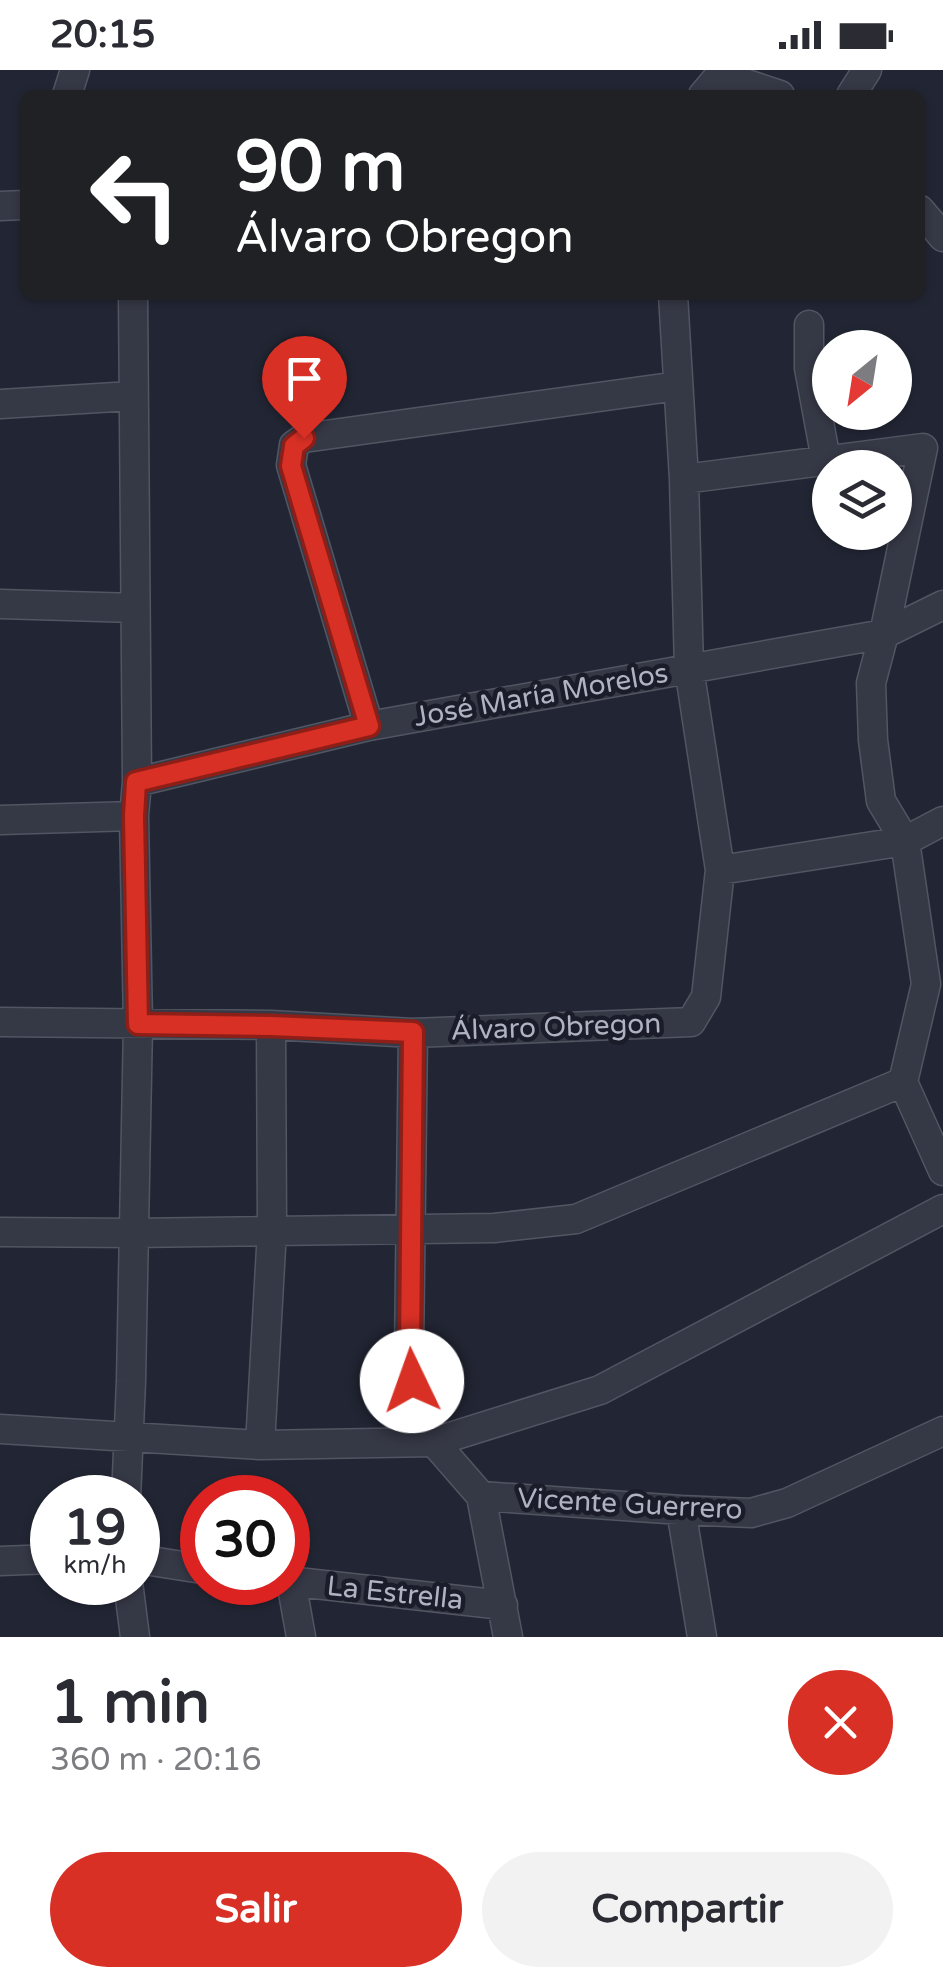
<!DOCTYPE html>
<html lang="es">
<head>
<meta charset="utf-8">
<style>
	:root { --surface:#fff; --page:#f2f2f3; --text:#2b2b33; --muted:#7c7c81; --accent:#d93025 }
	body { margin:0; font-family:"Varela Round",sans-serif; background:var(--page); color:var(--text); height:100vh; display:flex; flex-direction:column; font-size:38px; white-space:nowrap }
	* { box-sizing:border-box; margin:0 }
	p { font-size:32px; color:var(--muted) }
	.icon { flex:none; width:55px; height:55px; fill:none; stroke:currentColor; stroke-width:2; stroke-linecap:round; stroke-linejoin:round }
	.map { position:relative; height:1567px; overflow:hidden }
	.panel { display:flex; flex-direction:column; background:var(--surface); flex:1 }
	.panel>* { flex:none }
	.guide { position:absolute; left:20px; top:20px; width:905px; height:210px; border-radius:15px; box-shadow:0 2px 8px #0004; background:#202124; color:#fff; overflow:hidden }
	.needle { width:65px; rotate:210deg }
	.buttons { position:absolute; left:812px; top:260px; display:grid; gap:20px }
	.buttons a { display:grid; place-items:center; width:100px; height:100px; border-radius:50%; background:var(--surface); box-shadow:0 2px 8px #0004; font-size:50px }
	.speed { position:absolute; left:30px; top:1405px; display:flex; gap:20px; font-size:50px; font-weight:700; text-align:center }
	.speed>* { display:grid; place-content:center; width:130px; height:130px; border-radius:50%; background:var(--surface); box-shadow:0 2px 8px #0004; line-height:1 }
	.speed small { font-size:25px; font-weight:400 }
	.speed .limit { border:15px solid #d22; background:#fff; color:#111 }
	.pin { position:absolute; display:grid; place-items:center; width:85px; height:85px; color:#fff; margin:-102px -42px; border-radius:50% 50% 50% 0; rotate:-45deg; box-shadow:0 0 10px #0007 }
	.pin .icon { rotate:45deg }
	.me { position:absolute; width:110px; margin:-55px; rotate:357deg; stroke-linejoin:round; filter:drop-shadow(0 0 8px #0008) }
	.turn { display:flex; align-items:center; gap:35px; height:210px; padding:0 50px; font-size:45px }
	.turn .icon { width:130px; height:130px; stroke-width:2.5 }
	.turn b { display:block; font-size:70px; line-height:85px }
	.round { display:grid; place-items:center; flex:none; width:105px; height:105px; border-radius:52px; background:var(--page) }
	.head { display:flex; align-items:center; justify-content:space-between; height:170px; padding:0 50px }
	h1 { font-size:60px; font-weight:700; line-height:75px }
	.cta { display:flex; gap:20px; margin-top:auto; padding:20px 50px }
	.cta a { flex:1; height:115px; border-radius:60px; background:var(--accent); color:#fff; font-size:40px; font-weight:700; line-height:115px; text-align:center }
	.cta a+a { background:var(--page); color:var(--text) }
	.status { display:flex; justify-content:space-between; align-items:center; height:70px; padding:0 50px; background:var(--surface); direction:ltr }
	.status svg { height:28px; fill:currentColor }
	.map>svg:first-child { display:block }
</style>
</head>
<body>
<div class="status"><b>20:15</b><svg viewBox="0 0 49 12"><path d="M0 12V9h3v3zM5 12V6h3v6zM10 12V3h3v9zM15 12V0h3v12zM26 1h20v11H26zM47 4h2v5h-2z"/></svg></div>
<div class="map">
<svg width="943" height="1567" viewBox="0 0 943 1567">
	<rect width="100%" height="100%" fill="#222634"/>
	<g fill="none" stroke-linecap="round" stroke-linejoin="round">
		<g stroke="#525562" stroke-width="31">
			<path id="minor" d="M720,5L780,25
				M67,25L75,0
				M703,25L720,5
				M851,25L867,0
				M0,136L25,135
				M920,140L943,167
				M809,255V298L826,390
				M0,334L132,326
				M684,409L923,378L884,564L871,613L873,670L881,731L905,771L926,914L903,1012L943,1101
				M0,534L135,538
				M369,656L291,395L294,375L304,368L678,316
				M137,712L369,656L884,564L943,535
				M0,750L134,746
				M720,800L905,771L943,751
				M0,952L271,955L413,963L691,952L706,927L720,800L689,598L684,409L673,225
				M413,963L409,1282L415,1339L434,1372L481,1426L508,1567
				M0,1162L134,1163L494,1158L576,1149L903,1012
				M0,1359L260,1375L434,1372L600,1320L943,1139
				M260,1375L272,1160L271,955
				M481,1426L681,1440L751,1443L787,1433L943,1361
				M126,1428L131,1311L138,954L134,746L137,712L133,225
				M681,1440L702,1567
				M138,1489L202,1499
				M0,1491L52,1489
				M288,1511L503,1535
				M291,1511L301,1567
				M128,1512L135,1567"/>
		</g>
		<use href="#minor" stroke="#353845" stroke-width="28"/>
	</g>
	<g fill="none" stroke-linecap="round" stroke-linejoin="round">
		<g stroke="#8d1f18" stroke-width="25">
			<path id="route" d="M304,368L294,376L291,396L369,656L136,712L134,746L138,954L271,956L413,962L410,1282L412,1311"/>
		</g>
		<use href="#route" stroke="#d93025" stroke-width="18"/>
	</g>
	<g text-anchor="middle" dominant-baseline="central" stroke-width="9" stroke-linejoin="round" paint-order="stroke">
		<g font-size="28" fill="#afb2c1" stroke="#1a1d29">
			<text transform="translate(541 625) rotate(-10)">José María Morelos</text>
			<text transform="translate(556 957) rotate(-2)">Álvaro Obregon</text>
			<text transform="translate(630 1434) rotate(3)">Vicente Guerrero</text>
			<text transform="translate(395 1523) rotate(6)">La Estrella</text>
		</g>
	</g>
</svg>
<div class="buttons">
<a><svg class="needle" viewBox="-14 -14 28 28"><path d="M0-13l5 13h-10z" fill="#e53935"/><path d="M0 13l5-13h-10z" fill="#7c7c81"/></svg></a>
<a><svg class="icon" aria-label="layers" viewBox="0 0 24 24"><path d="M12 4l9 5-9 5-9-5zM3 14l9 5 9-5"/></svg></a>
</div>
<div class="speed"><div>19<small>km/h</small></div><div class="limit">30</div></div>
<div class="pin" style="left:304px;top:368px;background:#d93025"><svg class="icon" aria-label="arrive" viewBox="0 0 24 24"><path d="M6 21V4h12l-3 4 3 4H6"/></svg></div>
<svg class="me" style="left:412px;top:1311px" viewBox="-20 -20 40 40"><circle r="19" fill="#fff"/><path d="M0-13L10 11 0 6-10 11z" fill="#d93025"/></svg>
<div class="guide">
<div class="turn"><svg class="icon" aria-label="left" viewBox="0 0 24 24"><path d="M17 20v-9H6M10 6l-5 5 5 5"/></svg><div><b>90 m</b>Álvaro Obregon</div></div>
</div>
</div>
<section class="panel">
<div class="head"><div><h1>1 min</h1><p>360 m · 20:16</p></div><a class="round" style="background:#d93025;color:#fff"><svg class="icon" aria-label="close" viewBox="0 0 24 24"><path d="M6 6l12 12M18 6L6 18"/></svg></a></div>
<div class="cta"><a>Salir</a><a>Compartir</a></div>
</section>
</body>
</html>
